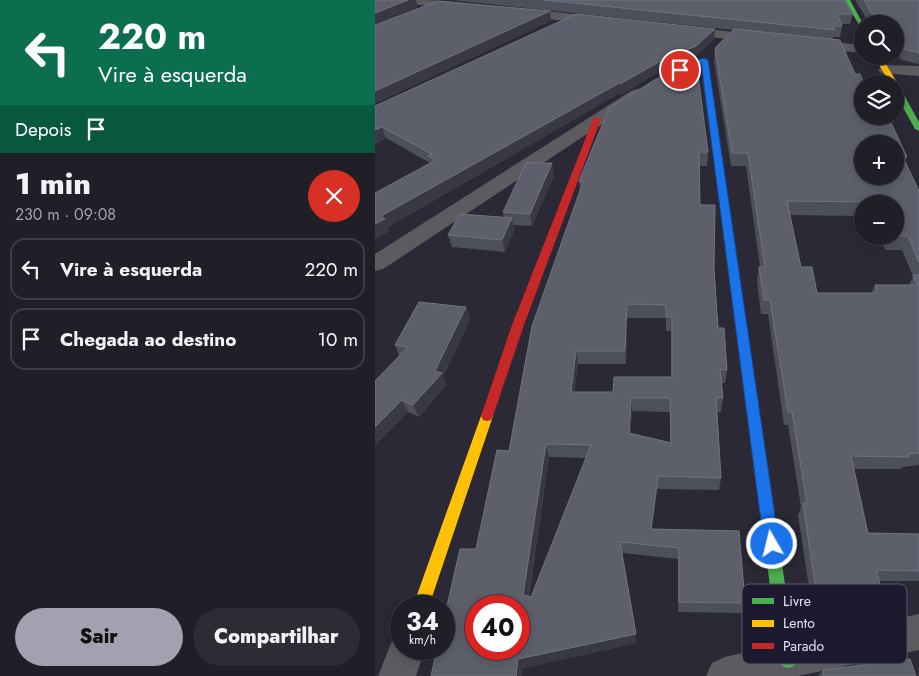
<!DOCTYPE html>
<html lang="pt">
<head>
<meta charset="utf-8">
<style>
	:root { --surface:#201f28; --page:#2d2c34; --text:#f1f3f6; --muted:#a2a2a8; --line:#3d3d45; --accent:#a3a1b0 }
	body { margin:0; font-family:Jost,sans-serif; background:var(--page); color:var(--text); height:100vh; display:flex; flex-direction:column; font-size:19px; white-space:nowrap }
	* { box-sizing:border-box; margin:0 }
	p { font-size:16px; color:var(--muted) }
	.icon { flex:none; width:28px; height:28px; fill:none; stroke:currentColor; stroke-width:2; stroke-linecap:round; stroke-linejoin:round }
	.map { position:relative; flex:1; overflow:hidden }
	.panel { display:flex; flex-direction:column; background:var(--surface); width:375px }
	.panel>* { flex:none }
	.hud { background:#0b6e4f; color:#fff; overflow:hidden }
	.tools { position:absolute; left:479px; top:15px; display:grid; gap:10px }
	.tools a { display:grid; place-items:center; width:50px; height:50px; border-radius:50%; background:var(--surface); box-shadow:0 2px 12px #0003,0 0 0 1px var(--line); font-size:25px }
	.speed { position:absolute; left:15px; top:595px; display:flex; gap:10px; font-size:25px; font-weight:700; text-align:center }
	.speed>* { display:grid; place-content:center; width:65px; height:65px; border-radius:50%; background:var(--surface); box-shadow:0 2px 12px #0003,0 0 0 1px var(--line); line-height:1 }
	.speed small { font-size:12px; font-weight:400 }
	.speed .limit { border:8px solid #d22; background:#fff; color:#111 }
	.pin { position:absolute; display:grid; place-items:center; width:42px; height:42px; color:#fff; margin:-21px; border:2px solid #fff; border-radius:50%; box-shadow:0 1px 5px #0007 }
	.me { position:absolute; width:55px; margin:-28px; rotate:352deg; stroke-linejoin:round; filter:drop-shadow(0 0 4px #0008) }
	.turn { display:flex; align-items:center; gap:18px; height:105px; padding:0 15px; font-size:22px }
	.turn .icon { width:65px; height:65px; stroke-width:2.5 }
	.turn b { display:block; font-size:35px; line-height:42px }
	.then { display:flex; align-items:center; height:48px; padding:0 15px; background:#0003; gap:10px; font-size:19px }
	.round { display:grid; place-items:center; flex:none; width:52px; height:52px; border-radius:26px; background:var(--page) }
	.head { display:flex; align-items:center; justify-content:space-between; height:85px; padding:0 15px }
	h1 { font-size:30px; font-weight:800; line-height:38px }
	.cta { display:flex; gap:10px; margin-top:auto; padding:10px 15px }
	.cta a { flex:1; height:58px; border-radius:30px; background:var(--accent); color:#111; font-size:20px; font-weight:800; line-height:58px; text-align:center }
	.cta a+a { background:var(--page); color:var(--text) }
	ul { padding:0; list-style:none }
	li { display:flex; align-items:center; gap:15px; height:62px; margin:0 10px 8px; padding:0 5px; border:2px solid var(--line); border-radius:15px }
	li div { flex:1 }
	li b { display:block; font-size:19px }
	li em { font-style:normal }
	main { display:flex; flex:1; min-height:0 }
	.map>svg:first-child { display:block }
</style>
</head>
<body>
<main>
<section class="panel">
<div class="hud">
<div class="turn"><svg class="icon" aria-label="left" viewBox="0 0 24 24"><path d="M17 20v-9H6M10 6l-5 5 5 5"/></svg><div><b>220 m</b>Vire à esquerda</div></div>
<div class="then">Depois<svg class="icon" aria-label="arrive" viewBox="0 0 24 24"><path d="M6 21V4h12l-3 4 3 4H6"/></svg></div>
</div>
<div class="head"><div><h1>1 min</h1><p>230 m · 09:08</p></div><a class="round" style="background:#d93025;color:#fff"><svg class="icon" aria-label="close" viewBox="0 0 24 24"><path d="M6 6l12 12M18 6L6 18"/></svg></a></div>
<ul>
<li><svg class="icon" aria-label="left" viewBox="0 0 24 24"><path d="M17 20v-9H6M10 6l-5 5 5 5"/></svg><div><b>Vire à esquerda</b></div><em>220 m</em></li>
<li><svg class="icon" aria-label="arrive" viewBox="0 0 24 24"><path d="M6 21V4h12l-3 4 3 4H6"/></svg><div><b>Chegada ao destino</b></div><em>10 m</em></li>
</ul>
<div class="cta"><a>Sair</a><a>Compartilhar</a></div>
</section>
<div class="map">
<svg width="544" height="676" viewBox="0 0 544 676">
	<rect width="100%" height="100%" fill="#2b2936"/>
	<g fill="none" stroke-linecap="round" stroke-linejoin="round">
		<path fill="#5e5b60" fill-rule="evenodd" d="M32,0C46,0 87,0 97,7L90,11L38,4Z
			M142,8L227,17L234,21L227,25L137,15L135,12L137,9Z
			M306,26L386,35L393,39L386,43L301,33L299,30Z
			M435,40L488,45V53L430,47L428,44L430,41Z
			M511,65L544,66V76L506,73L503,70L506,67Z
			M262,89L268,91L270,94L268,97L8,269L0,271V254L256,91Z
			M544,614V650L423,676H331L337,663L350,657Z
			M26,633V649H50L41,676H3L19,636Z"/>
		<path fill="#4caf50" fill-rule="evenodd" d="M469,0H475L488,24V31Z
			M520,84L524,86L544,122V131L540,129L520,93Z
			M387,469L392,471L394,475L421,660L419,666L413,668L407,666L405,660L380,475L382,471Z"/>
		<path fill="#ffc107" fill-rule="evenodd" d="M499,56H506L523,84L522,86L515,84Z
			M329,58L332,60L394,475L392,479L387,481L382,479L380,475L326,60Z
			M112,411L116,412L118,416L54,606H38L106,416L108,412Z"/>
		<path fill="#c62828" fill-rule="evenodd" d="M219,117L226,119L149,325L118,416L116,420L112,421L108,420L106,416L137,325Z"/>
	</g>
	<path fill="#4d4f5a" fill-rule="evenodd" d="M76,0H470L478,14L475,24H466L467,26L465,37H458V39L480,74L488,84L532,157L530,162L544,191V465L528,467L526,469H479L493,533L544,534V581H504L506,591L499,601L436,600L423,515L426,507L413,425H409L393,314H386L382,281L384,267H385L371,166H356L339,61L340,48L358,30ZM488,204H520V236H505L510,250H527L538,276L534,285H500L496,293H442L426,267L415,215L488,216Z
		M480,0H544V64L526,60L520,49V24H495Z
		M340,29L339,39L321,56L282,73L245,95V93L13,227L14,231L0,239L55,163L11,138L0,144V106Z
		M234,108L333,152L332,166H324L325,205L339,269L343,328L352,370L350,383H346L348,398L346,412H342L346,478L344,490L282,489L277,529L364,531L370,603L367,613L303,612V559L247,553L261,643L148,668L101,549L134,451L205,190L204,181ZM252,318H291V331H296V377L238,392H199L203,364H251ZM257,411L295,412V442L255,433ZM174,457L211,458L156,597L154,596Z
		M179,176L157,226L138,225L139,231L130,252L77,247L73,235L129,218L128,212Z
		M91,307L95,319L68,377L71,385L44,417L33,412L0,445L24,356L20,345Z
		M448,670L541,676H443Z"/>
	<path fill="#393945" d="M33,0H41L43,7L0,24V13Z
		M175,11L176,21L0,104V91Z
		M340,29L339,39L321,56L282,73L245,95V93L13,227L14,231L0,239V224L6,216Z
		M7,127L11,138L0,144V130Z
		M177,163L179,176L157,226L155,214Z
		M137,218L139,231L130,252L127,240Z
		M252,304V318L251,364L250,351Z
		M91,307L95,319L68,377L71,385L44,417L38,405Z
		M201,351L203,364L198,406L196,392Z
		M256,398L257,411L255,446L254,433Z
		M27,400L33,412L0,445V427Z
		M171,444L174,457L152,605L148,595Z
		M283,476L282,489L276,541V529Z
		M261,634V643L148,668L147,676H141L143,659Z"/>
	<path fill="#5d5f6b" stroke="#727380" fill-rule="evenodd" d="M0,0H33L0,13Z
		M169,0H470L478,14H462L467,26H458L460,30Z
		M489,0H544V53L529,49L520,33V24H514L509,14H497Z
		M63,1L175,11L0,91V25Z
		M201,14L340,29L321,46L282,63L245,84L246,82L6,216L10,219L0,224V193L61,160L53,156L57,154L7,127L0,130V106Z
		M359,29L465,40L480,74H485L489,84H488V116H513L532,157H528L544,191V263L533,236H520V204H504L503,202L412,201L426,267H437L442,293H502L500,285H542L538,275H544V453L533,454L534,457L476,456L493,533L544,534V571L502,570L506,591L441,590L428,503H432L417,412H413L395,300H389L384,267H390L373,153H357L340,48ZM488,144H520V176H488Z
		M321,59L333,152H324L325,205H340L339,269L343,328H349L352,370L345,369L348,398H341L346,478L283,476L276,529L364,531L370,603L304,602V548L245,542L261,634L143,659L141,676H56L62,649H69V619L85,549H101L122,450L134,451L157,326L208,182L204,181L234,108L296,70ZM252,304L291,305V317H297V377H239L238,392H196L201,351H250ZM256,398H295L296,443L254,433ZM171,444L216,445L156,597L148,595ZM101,606H144V649H101Z
		M151,163H177L155,214L128,212Z
		M85,214L137,218L127,240L73,235Z
		M44,302L91,307L60,371L67,373L38,405L27,400L0,427V381L33,347L20,345Z
		M535,659L541,676H449L448,670Z"/>
	<path fill="#1a73e8" stroke="#114b97" d="M327,58L333,60L404,544L402,549L397,551L391,549L389,544L326,63L307,71L302,70Z"/>
	<rect x="367" y="584" width="165" height="80" rx="8" fill="#1d1a30" stroke="#58566a" stroke-width="1"/>
	<rect x="377" y="598" width="22" height="6" fill="#4caf50"/>
	<rect x="377" y="620" width="22" height="7" fill="#ffc107"/>
	<rect x="377" y="643" width="22" height="6" fill="#c62828"/>
	<g font-size="14" fill="#e3e2f1">
		<text x="408" y="606">Livre</text>
		<text x="408" y="628">Lento</text>
		<text x="408" y="651">Parado</text>
	</g>
</svg>
<div class="tools">
<a><svg class="icon" aria-label="search" viewBox="0 0 24 24"><circle cx="10" cy="10" r="6"/><path d="M15 15l6 6"/></svg></a>
<a><svg class="icon" aria-label="layers" viewBox="0 0 24 24"><path d="M12 4l9 5-9 5-9-5zM3 14l9 5 9-5"/></svg></a>
<a>+</a>
<a>−</a>
</div>
<div class="speed"><div>34<small>km/h</small></div><div class="limit">40</div></div>
<div class="pin" style="left:305px;top:70px;background:#d93025"><svg class="icon" aria-label="arrive" viewBox="0 0 24 24"><path d="M6 21V4h12l-3 4 3 4H6"/></svg></div>
<svg class="me" style="left:397px;top:544px" viewBox="-20 -20 40 40"><circle r="17" fill="#1a73e8" stroke="#fff" stroke-width="3"/><path d="M0-11L8 9 0 5-8 9z" fill="#fff"/></svg>
</div>
</main>
</body>
</html>
